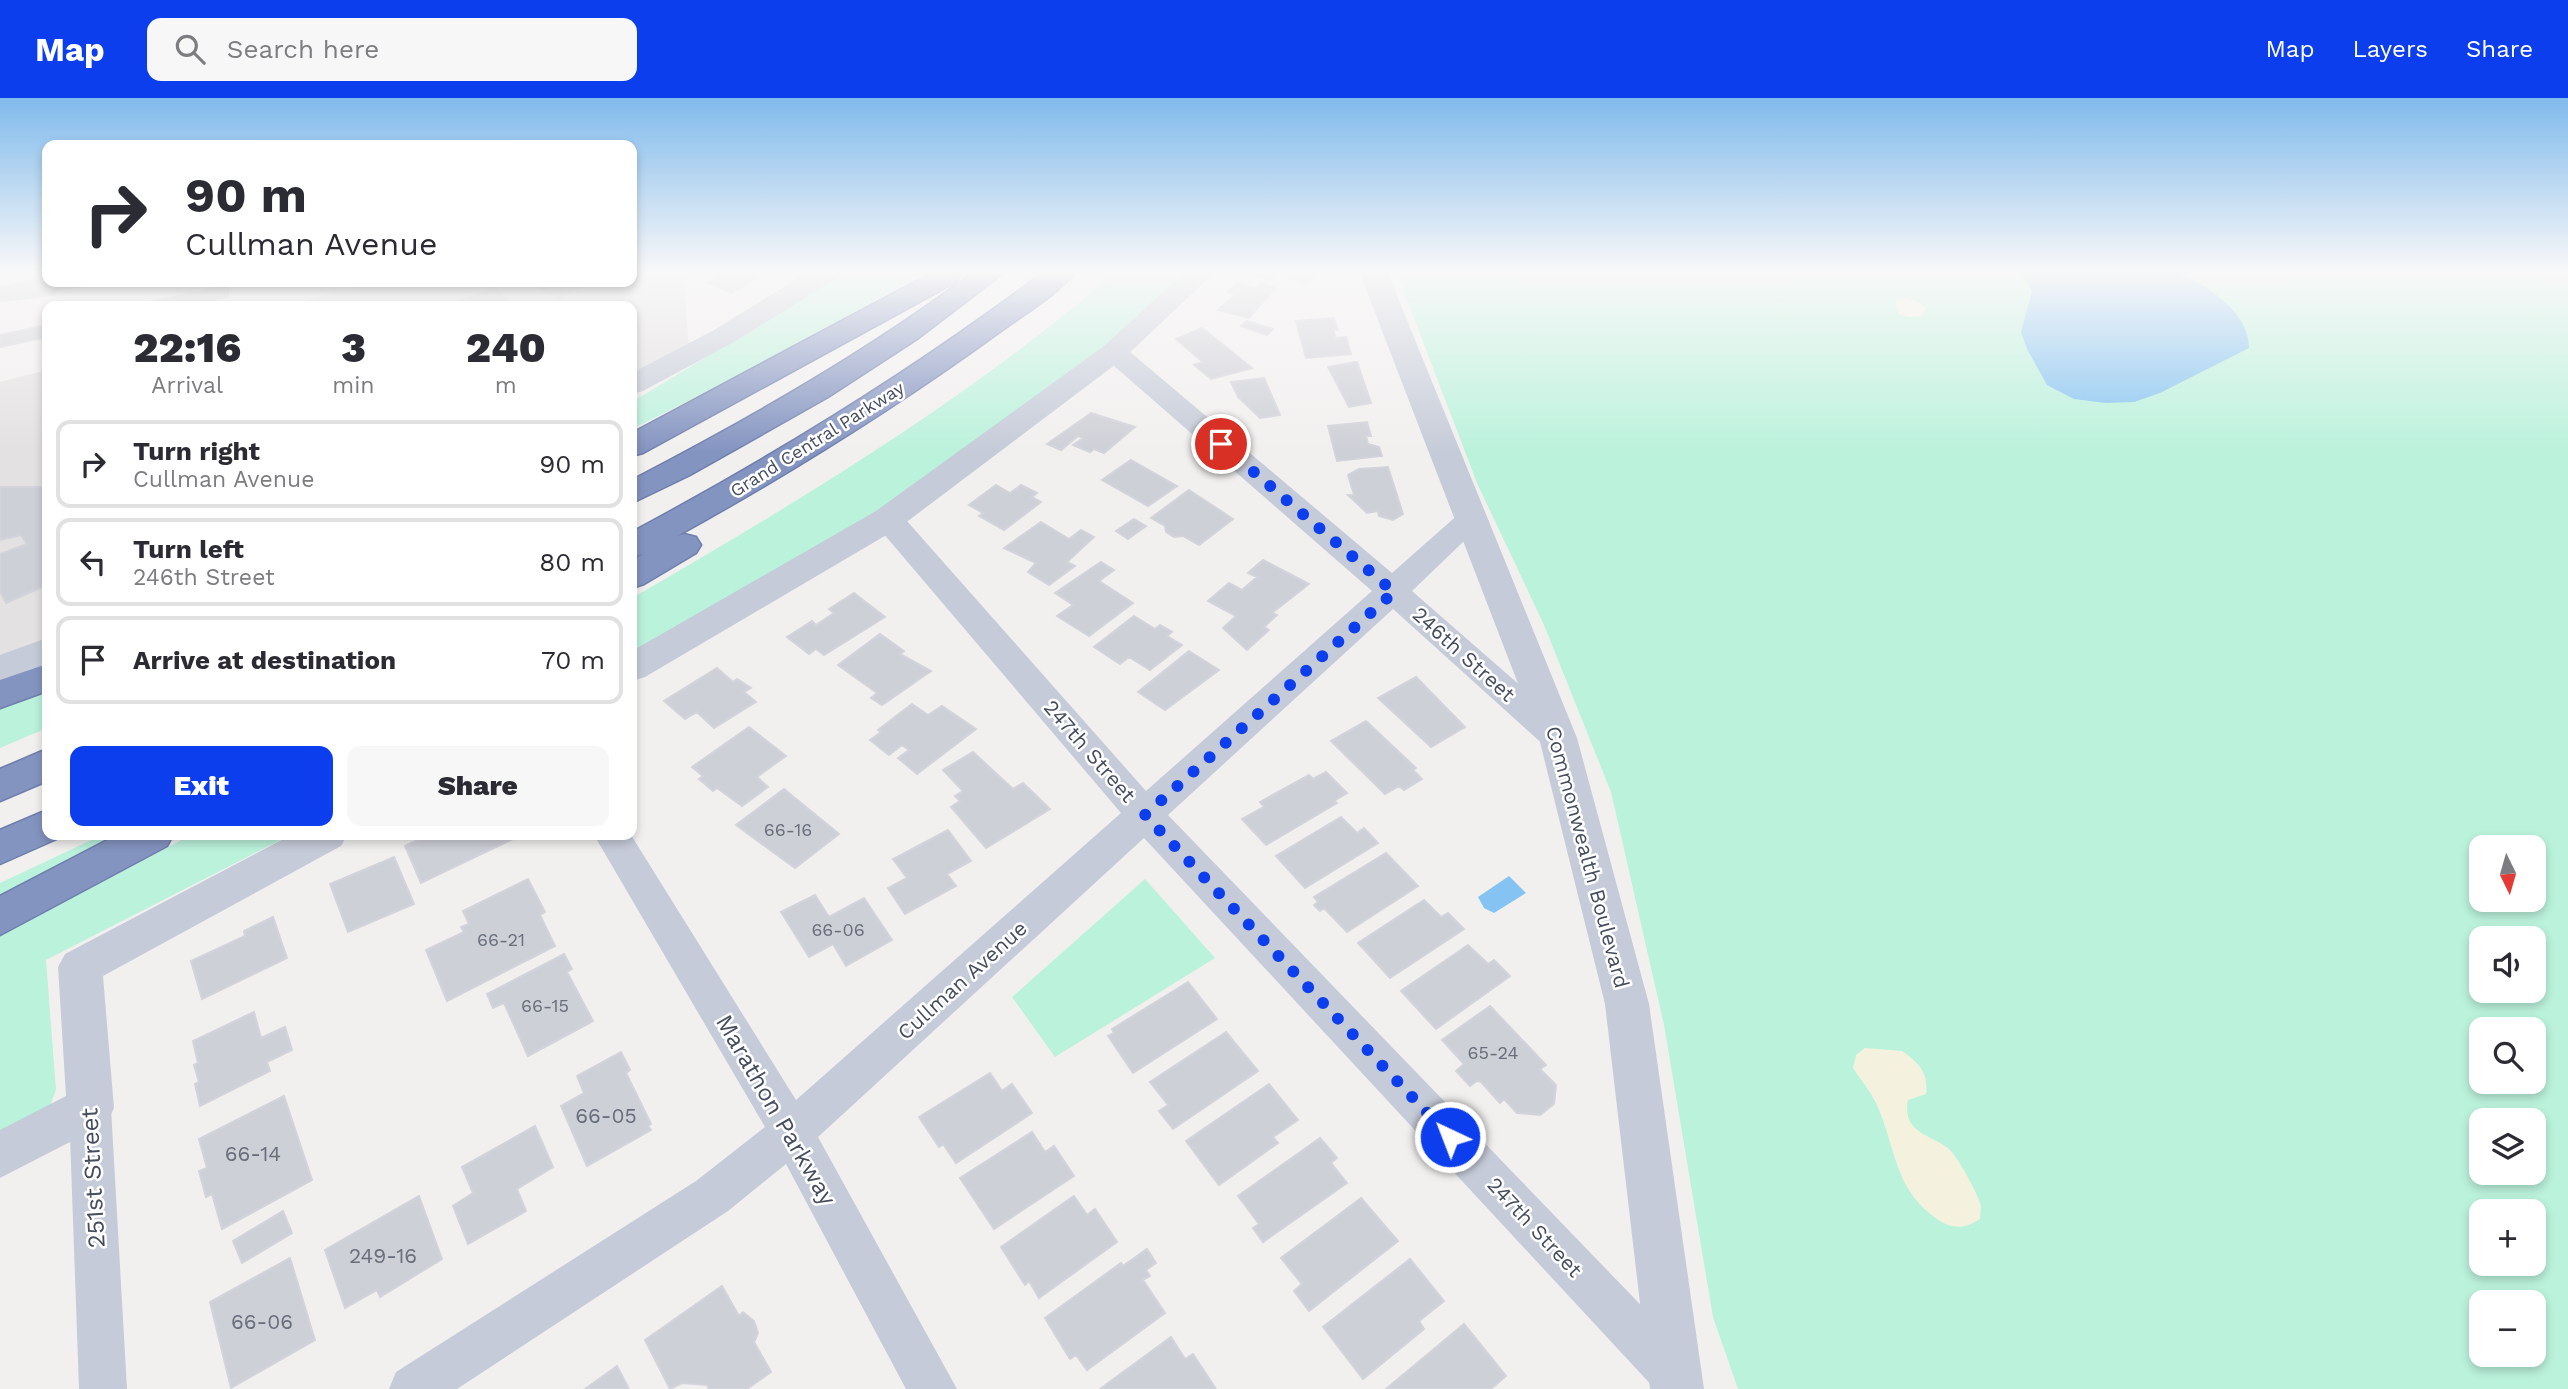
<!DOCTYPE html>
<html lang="en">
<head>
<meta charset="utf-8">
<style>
	:root { --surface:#fff; --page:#f7f7f7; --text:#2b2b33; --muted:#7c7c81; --line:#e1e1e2; --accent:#0d3eee }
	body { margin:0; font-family:"Work Sans",sans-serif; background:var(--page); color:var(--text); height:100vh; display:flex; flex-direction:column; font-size:26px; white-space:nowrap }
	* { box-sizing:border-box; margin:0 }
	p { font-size:23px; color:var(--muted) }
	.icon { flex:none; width:38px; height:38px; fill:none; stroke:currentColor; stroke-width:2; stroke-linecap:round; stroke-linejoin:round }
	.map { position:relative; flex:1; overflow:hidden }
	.sheet { position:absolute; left:42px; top:203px; width:595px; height:539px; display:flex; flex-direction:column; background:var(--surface); border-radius:14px; box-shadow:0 4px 10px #0003 }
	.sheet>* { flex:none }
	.guide { position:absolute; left:42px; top:42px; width:595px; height:147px; border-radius:14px; box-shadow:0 4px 10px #0003; background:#fff; color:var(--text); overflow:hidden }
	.needle { width:46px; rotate:175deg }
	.fabs { position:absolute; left:2469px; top:737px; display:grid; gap:14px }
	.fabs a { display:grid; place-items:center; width:77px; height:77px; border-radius:14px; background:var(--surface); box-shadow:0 4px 10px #0003; font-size:35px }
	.pin { position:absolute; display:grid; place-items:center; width:60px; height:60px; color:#fff; margin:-30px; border:4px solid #fff; border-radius:50%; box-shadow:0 2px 7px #0007 }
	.me { position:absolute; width:77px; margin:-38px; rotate:317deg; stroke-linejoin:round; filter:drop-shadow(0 0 5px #0008) }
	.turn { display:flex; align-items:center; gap:24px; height:147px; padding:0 28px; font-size:32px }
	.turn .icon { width:91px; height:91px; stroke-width:2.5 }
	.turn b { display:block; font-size:49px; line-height:60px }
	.eta { display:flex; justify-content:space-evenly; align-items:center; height:119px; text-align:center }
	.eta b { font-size:42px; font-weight:800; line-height:49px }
	.primary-button { display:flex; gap:14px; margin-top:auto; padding:14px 28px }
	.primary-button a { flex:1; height:80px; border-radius:14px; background:var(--accent); color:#fff; font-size:28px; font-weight:800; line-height:80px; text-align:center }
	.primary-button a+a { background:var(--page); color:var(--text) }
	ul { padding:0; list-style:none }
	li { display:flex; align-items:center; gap:21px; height:88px; margin:0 14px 10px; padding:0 14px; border:4px solid var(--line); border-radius:14px }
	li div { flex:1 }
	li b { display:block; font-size:26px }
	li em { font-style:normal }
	header { display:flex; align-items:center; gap:42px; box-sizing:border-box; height:98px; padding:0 35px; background:var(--accent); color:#fff }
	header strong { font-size:33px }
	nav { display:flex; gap:38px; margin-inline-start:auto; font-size:24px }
	.search { width:490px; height:63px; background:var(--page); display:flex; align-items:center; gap:18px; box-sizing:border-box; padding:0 24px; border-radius:14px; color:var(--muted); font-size:26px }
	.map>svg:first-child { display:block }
</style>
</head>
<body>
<header>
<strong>Map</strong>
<div class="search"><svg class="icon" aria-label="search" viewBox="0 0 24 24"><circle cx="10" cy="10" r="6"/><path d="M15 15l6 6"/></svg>Search here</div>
<nav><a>Map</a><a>Layers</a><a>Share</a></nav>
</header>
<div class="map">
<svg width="2568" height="1291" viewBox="0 0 2568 1291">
	<rect width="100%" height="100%" fill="#f2f0ef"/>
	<path fill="#e3e1e1" d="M632,173H683L689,250L632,280V208H284L376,184H632Z
		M47,272V556L0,576V284Z"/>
	<path fill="#bbf2dc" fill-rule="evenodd" d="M848,173H926L780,257L632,331V304Z
		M1117,173H1189L1101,254L880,412L805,460L632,558V500C800,403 970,300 1117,173Z
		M1396,173H2568V1291H1738L1713,1219L1664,927L1611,694L1544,527L1477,385ZM2482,749H2534V802H2482ZM2482,840H2534V892H2482ZM2482,931H2534V984H2482ZM2482,1022H2534V1074H2482ZM2482,1113H2534V1166H2482ZM2482,1204H2534V1256H2482Z
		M47,591V630L0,650V609Z
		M102,737H135L0,811V785Z
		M191,737H290L46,862L56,992L48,1013L0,1041V838Z
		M1145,781L1215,860L1055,959L1012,899Z"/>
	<path fill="#f4f2df" d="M1904,200L1917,203L1925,210L1922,218L1909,219L1898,216L1896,203Z
		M1865,950L1902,953C1918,964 1929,975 1926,996L1908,1002C1901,1036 1934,1037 1950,1052C1958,1060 1977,1094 1980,1105C1982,1109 1980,1116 1980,1121C1966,1130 1955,1132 1940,1123C1894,1093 1897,1053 1877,1007C1871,994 1861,982 1853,970L1856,957Z"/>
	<path fill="#85c4f2" d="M2017,173H2176C2206,187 2249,213 2249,250L2160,295L2134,304L2106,305L2074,301L2047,287L2027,251L2021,234L2032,193L2025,180Z
		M1509,778L1526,795L1494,815L1484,810L1478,799Z"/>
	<path fill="#ced0d7" stroke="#d3d3db" stroke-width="2" d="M715,173H768L732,195L708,185L718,179L710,176Z
		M1254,173H1320L1308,185L1277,176L1271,182L1251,176Z
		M41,182L40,184H60L54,197L20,201L31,183Z
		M31,183L20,201L0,203V189Z
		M60,184H94L93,187L57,191Z
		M531,184H589L559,200L528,185Z
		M1237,185L1255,190L1260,185L1276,189L1249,220L1218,212L1236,196L1228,194Z
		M228,187V199L185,208H132Z
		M495,190L514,208H456L453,205Z
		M1334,220L1338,232H1333L1336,240L1346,239L1351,256L1306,260L1296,223Z
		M1247,223L1273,231L1267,237L1241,228Z
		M47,227V239L0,249V237Z
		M1202,230L1252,270L1211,281L1194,267L1203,264L1176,241Z
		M1357,264L1371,305L1349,309L1328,269Z
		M1264,280L1280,317L1260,320L1238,299L1231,284Z
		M1091,315L1135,329L1104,355L1094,351L1090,354L1073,347L1083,340L1078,338L1061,352L1047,346Z
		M1367,324L1371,338H1366L1368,346L1379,349L1382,358L1337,363L1328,328Z
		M1131,362L1177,388L1148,408L1102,382Z
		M1388,369L1403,416L1393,422L1379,418L1378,413L1367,415L1348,397H1354L1348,377L1359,371Z
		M996,387L1010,395L1021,387L1037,395L1032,399L1041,404L1004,432L979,418L983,415L969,407Z
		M0,389H47V487L6,505L0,494V456L27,446L21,437L0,442Z
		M1189,392L1233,421L1199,447L1183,438L1174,439L1166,434L1165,428L1151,420Z
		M1134,421L1146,428L1128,441L1116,433Z
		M1041,424L1069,441L1081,432L1094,439L1067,464L1075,468L1049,487L1028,474L1036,465L1004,450Z
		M1263,462L1309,486L1272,515L1277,517L1264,529L1269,532L1247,552L1223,530L1236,518L1208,503L1229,485L1242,492L1257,479L1248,475Z
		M1101,464L1114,472L1099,483L1133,505L1089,538L1057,518L1073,507L1055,495Z
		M854,495L885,519L824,557L816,551L809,556L787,539L812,523L816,527L834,515L829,511Z
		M1134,518L1155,531L1160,527L1172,534L1167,538L1182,547L1150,572L1129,559L1120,566L1094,549Z
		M880,536L904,553L900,556L931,573L882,607L871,600L877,595L838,567Z
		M1189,553L1219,572L1165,612L1138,594Z
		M717,570L733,584L737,581L751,590L744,594L756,604L714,630L697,614L685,621L664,603Z
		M1416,579L1465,629L1431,649L1378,600Z
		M912,606L928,617L942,608L976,631L917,676L898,660L909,652L902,647L889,657L870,642L881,634L878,632Z
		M1366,623L1416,670L1413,672L1422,681L1404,692L1399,688L1385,696L1331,643Z
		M749,629L786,658L757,679L768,689L742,708L717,690L713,693L699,681L703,678L692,669Z
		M973,654L1013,691L1023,685L1050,711L986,750L951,709L960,703L955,698L963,693L943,672Z
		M1326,674L1347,695L1334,703L1337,705L1266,747L1242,721L1264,709L1260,704L1309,677L1313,681Z
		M784,691L839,736L795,770L736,727Z
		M1341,719L1357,735L1364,730L1378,745L1305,790L1276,758Z
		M948,732L971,763L947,776L956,788L905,816L888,790L907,780L893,761Z
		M428,737H515L517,739L421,785L405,748Z
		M1386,755L1418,788L1347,834L1324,810L1320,813L1314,807L1318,804L1314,799Z
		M394,759L414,806L348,834L330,786Z
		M528,781L545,814L540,817L555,848L447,903L426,852L464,834L461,829L469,826L463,813Z
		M815,797L829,819L864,800L892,842L846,868L833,846L809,859L781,814Z
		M1424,802L1441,819L1448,815L1464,831L1390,880L1358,845Z
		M273,819L287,860L202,901L191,863L245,838L244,833Z
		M1468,847L1488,866L1494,862L1510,878L1436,931L1401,893Z
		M564,856L572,871L567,874L593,923L528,958L504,905L493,910L487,896Z
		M1188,884L1217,921L1133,975L1108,938L1114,935L1112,931Z
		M1490,908L1546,967L1540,971L1556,987L1554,1006L1540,1017L1517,1015L1504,1001L1500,1005L1481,984L1477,983L1470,988L1456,973L1464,966L1442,942Z
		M254,914L261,940L285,929L292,952L267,964L270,973L200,1008L195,986L199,984L194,967L198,965L193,943Z
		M1226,934L1258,973L1173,1031L1159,1013L1168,1007L1150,984Z
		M621,954L630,972L626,975L651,1026L648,1028L651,1032L587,1068L561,1008L584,995L577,978Z
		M990,975L1002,993L1012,986L1032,1015L956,1065L943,1046L939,1049L919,1019Z
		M1269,986L1298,1022L1273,1039L1278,1045L1219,1087L1186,1043Z
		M284,998L312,1082L222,1131L212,1096L206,1099L199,1073L207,1070L199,1041Z
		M535,1028L553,1069L517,1091L526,1113L468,1146L453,1108L473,1095L462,1069Z
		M1032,1034L1045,1054L1054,1048L1074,1078L994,1131L960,1080Z
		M1320,1040L1337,1060L1331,1065L1347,1085L1263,1144L1253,1130L1259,1126L1238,1098Z
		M419,1098L442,1161L380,1199L377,1192L345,1210L325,1152Z
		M1074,1098L1087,1117L1095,1111L1117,1144L1039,1200L1029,1183L1025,1187L1001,1149Z
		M1361,1100L1398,1143L1309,1213L1294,1193L1302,1186L1281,1160Z
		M283,1113L292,1135L242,1165L233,1143Z
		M1147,1151L1156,1165L1146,1172L1150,1178L1143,1182L1165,1215L1087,1272L1076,1257L1070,1261L1045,1220L1121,1165L1123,1168Z
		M290,1160L315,1242L231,1290L210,1204Z
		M1410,1161L1444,1203L1419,1223L1424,1231L1363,1281L1323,1229Z
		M722,1188L739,1218L743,1214L754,1223L758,1235L754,1244L771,1274L747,1291H709L707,1287L682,1285L670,1291L645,1242Z
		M1464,1226L1506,1278L1491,1291H1386Z
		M1171,1239L1185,1261L1193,1256L1216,1291H1100Z
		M617,1268L629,1291H585Z"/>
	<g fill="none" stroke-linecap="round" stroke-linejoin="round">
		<g stroke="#6f7fad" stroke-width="3">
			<path id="motorway" d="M935,173H956L960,178L956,184L643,355L632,358V335Z
				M975,173H1006L917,241L828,299L690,377L632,405V382C751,320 867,254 975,173Z
				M1045,173H1076C1061,194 1023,217 1001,233C898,308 789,376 677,438L684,436L696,439L701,447L696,455L644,486L632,490V463L643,456L632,459V434C776,357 914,272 1045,173Z
				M47,566V593L0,610V582Z
				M47,651V683L0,703V671Z
				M47,712V737H63L61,739L0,766V732Z
				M117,737H173L167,748L0,837V798Z"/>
		</g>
		<path fill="#c5cbd8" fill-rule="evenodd" d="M1114,246L1123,248L1392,475L1461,414L1472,411L1483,414L1487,421L1412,493L1570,631L1575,640L1570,649L1558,653L1546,649L1393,511L1168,717L1691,1259L1698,1276L1692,1291H1655L1144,740L818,1039L957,1291H906L786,1066L728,1113L457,1291H389L396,1274L696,1083L765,1029L594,737H631L796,1002L1121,715L877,428L873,421L877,414L888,411L899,414L1146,693L1372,493L1105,260L1101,254L1105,248Z
			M90,990L105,996L111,1010L127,1291H79L69,1010L75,996Z"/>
		<path fill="#c5cbd8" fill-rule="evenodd" d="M810,173H843L839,179L734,244L643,293L632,296V275L714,232Z
			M1186,173H1216L1124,260L900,429L645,579L632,583V553L876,413L1104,248Z
			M1359,173H1387L1577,640L1649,906L1704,1291H1650L1605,906L1539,640Z
			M47,540V567L0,584V557Z
			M291,737H347L341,748L103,878L114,1010L107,1025L0,1080V1032L66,998L58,869L65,856Z"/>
		<use href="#motorway" fill="#8494c1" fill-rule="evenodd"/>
	</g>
	<linearGradient id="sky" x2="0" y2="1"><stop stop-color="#80baec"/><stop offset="0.49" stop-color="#f9f8f8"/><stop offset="1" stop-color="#f9f8f8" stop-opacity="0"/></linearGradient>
	<rect width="2568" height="354" fill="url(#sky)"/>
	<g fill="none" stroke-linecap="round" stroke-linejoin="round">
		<path stroke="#0d3eee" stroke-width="12" stroke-dasharray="0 21.6" d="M1221,346L1394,494L1145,717L1450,1039"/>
	</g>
	<g text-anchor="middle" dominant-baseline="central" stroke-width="5" stroke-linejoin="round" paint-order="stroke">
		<g font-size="18" fill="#464d5e" stroke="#fff">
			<text transform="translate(817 341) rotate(-32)">Grand Central Parkway</text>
		</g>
		<g font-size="18" fill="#686e7c">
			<text x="788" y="731">66-16</text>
			<text x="838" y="831">66-06</text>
			<text x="501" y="841">66-21</text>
			<text x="545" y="907">66-15</text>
			<text x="1493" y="954">65-24</text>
		</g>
		<g font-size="21" fill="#464d5e" stroke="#fff">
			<text transform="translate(1464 556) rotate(42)">246th Street</text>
			<text transform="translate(1090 653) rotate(49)">247th Street</text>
			<text transform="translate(1588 759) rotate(75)">Commonwealth Boulevard</text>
			<text transform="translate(962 882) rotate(-42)">Cullman Avenue</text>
			<text transform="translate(1535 1129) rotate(47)">247th Street</text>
		</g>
		<g font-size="21" fill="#686e7c">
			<text x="606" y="1017">66-05</text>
			<text x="253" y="1055">66-14</text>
			<text x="383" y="1157">249-16</text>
			<text x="262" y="1223">66-06</text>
		</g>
		<g font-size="24" fill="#464d5e" stroke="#fff">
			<text transform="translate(776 1012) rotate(60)">Marathon Parkway</text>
			<text transform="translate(93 1080) rotate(-93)">251st Street</text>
		</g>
	</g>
</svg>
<div class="fabs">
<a><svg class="needle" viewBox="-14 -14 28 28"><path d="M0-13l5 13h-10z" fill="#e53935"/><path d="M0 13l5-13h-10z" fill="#7c7c81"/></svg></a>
<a><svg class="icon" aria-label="sound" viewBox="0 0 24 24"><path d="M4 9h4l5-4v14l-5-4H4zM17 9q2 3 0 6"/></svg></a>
<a><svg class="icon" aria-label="search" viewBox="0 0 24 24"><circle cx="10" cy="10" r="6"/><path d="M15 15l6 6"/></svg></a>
<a><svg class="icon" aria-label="layers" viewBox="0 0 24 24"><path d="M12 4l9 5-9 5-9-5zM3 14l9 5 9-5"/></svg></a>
<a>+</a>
<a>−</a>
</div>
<div class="pin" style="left:1221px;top:346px;background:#d93025"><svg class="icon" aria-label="arrive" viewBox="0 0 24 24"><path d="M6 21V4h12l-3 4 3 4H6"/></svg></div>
<svg class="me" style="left:1450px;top:1039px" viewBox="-20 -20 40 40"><circle r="17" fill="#0d3eee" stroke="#fff" stroke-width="3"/><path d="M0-11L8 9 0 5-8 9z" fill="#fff"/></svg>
<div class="guide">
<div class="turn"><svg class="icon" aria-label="right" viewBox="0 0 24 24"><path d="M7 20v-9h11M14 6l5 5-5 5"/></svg><div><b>90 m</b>Cullman Avenue</div></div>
</div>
<section class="sheet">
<div class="eta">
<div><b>22:16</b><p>Arrival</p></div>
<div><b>3</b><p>min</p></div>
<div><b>240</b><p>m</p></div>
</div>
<ul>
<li><svg class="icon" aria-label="right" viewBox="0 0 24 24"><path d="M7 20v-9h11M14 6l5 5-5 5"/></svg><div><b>Turn right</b><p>Cullman Avenue</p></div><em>90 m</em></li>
<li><svg class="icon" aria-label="left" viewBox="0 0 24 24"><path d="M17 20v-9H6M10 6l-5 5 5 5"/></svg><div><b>Turn left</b><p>246th Street</p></div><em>80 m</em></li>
<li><svg class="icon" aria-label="arrive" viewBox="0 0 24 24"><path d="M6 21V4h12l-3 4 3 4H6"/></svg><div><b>Arrive at destination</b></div><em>70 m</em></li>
</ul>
<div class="primary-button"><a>Exit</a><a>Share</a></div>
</section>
</div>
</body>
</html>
